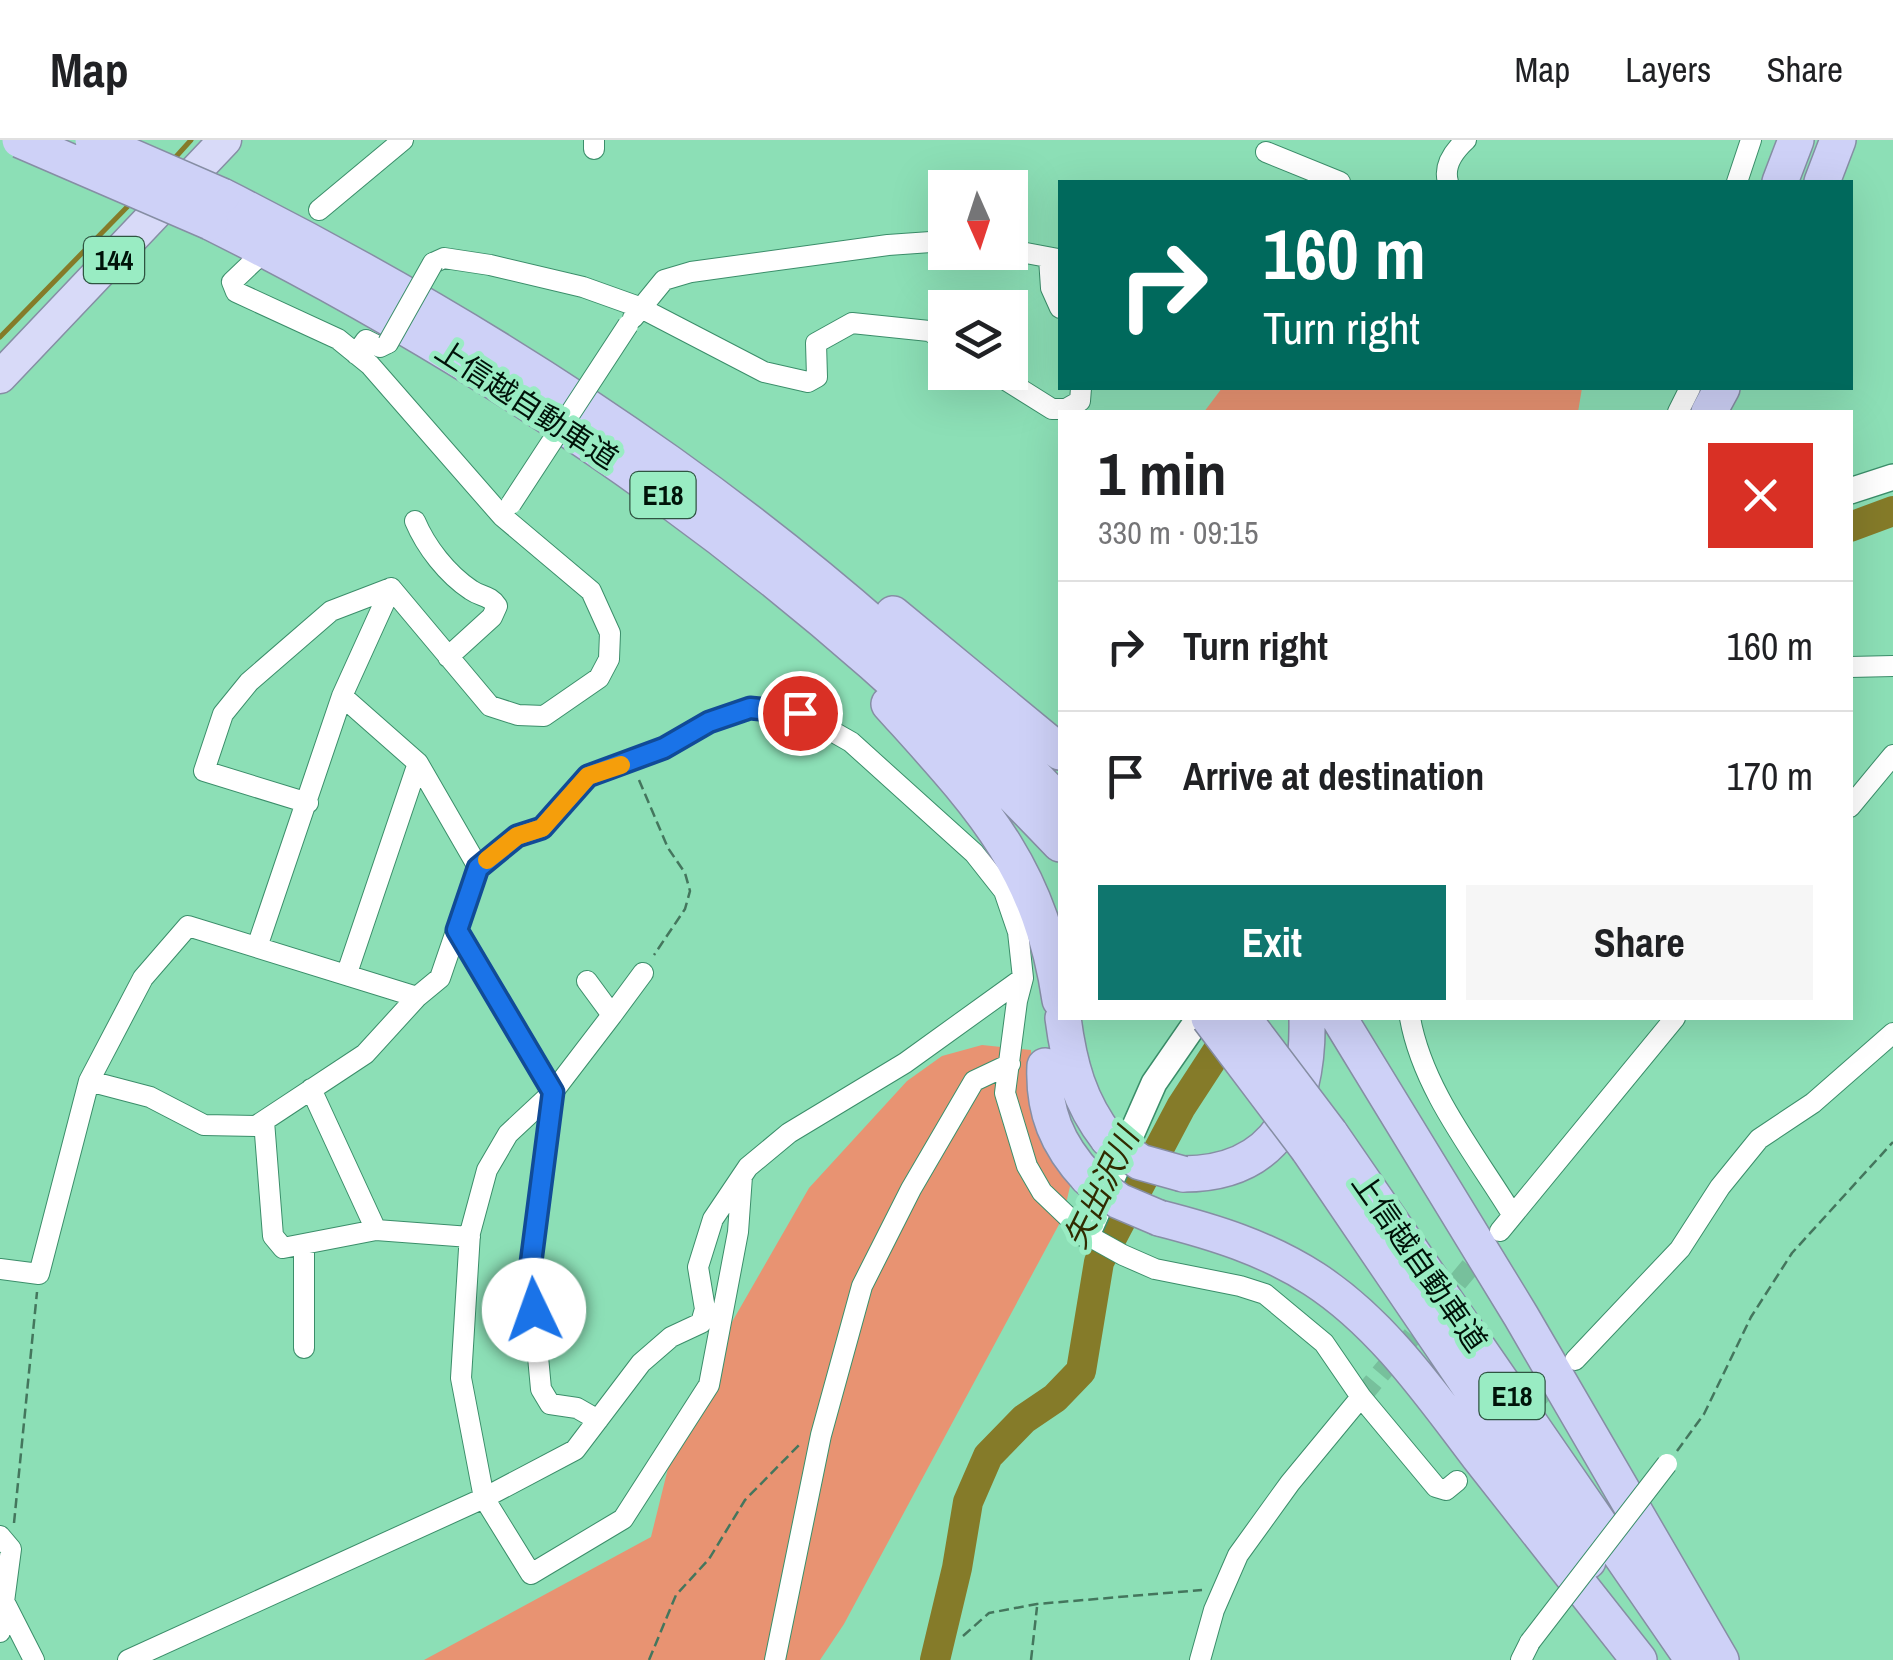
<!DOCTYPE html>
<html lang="en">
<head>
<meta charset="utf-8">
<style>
	:root { --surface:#fff; --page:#f6f6f6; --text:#202124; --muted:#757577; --line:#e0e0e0; --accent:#0f766e }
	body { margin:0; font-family:"Archivo Narrow","Noto Sans JP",sans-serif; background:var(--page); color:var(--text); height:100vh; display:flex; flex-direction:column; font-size:38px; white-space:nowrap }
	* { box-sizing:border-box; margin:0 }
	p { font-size:32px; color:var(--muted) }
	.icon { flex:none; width:55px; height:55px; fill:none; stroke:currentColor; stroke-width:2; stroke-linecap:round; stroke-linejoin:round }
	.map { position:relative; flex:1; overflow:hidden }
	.sheet { position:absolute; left:1058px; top:270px; width:795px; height:610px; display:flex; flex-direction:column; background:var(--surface); border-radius:0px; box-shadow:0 10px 40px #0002 }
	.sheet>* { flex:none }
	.banner { position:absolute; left:1058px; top:40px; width:795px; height:210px; border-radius:0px; box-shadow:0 10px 40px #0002; background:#00695c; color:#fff; overflow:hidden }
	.needle { width:65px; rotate:177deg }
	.controls { position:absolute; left:928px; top:30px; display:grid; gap:20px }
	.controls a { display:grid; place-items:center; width:100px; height:100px; border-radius:0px; background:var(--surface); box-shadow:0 10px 40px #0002; font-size:50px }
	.pin { position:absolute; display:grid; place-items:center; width:85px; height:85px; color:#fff; margin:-42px; border:5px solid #fff; border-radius:50%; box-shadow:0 2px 10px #0007 }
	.me { position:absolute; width:110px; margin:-55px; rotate:357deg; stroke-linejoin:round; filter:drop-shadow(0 0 8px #0008) }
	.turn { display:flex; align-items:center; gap:35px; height:210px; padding:0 40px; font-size:45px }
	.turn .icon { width:130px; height:130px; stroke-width:2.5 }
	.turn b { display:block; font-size:70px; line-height:85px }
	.round { display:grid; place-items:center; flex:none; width:105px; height:105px; border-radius:0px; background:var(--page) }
	.head { display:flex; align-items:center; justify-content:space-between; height:170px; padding:0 40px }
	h1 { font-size:60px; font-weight:800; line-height:75px }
	.cta { display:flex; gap:20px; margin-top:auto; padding:20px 40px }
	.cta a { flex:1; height:115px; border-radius:0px; background:var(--accent); color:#fff; font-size:40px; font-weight:800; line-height:115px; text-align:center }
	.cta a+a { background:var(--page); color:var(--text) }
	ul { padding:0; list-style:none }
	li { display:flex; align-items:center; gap:30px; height:130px; padding:0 40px; border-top:2px solid var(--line) }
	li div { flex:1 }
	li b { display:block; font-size:38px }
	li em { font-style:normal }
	header { display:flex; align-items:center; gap:60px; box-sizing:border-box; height:140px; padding:0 50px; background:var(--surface); border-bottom:2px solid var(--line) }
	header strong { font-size:48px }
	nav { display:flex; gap:55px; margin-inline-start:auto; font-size:35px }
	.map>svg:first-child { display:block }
</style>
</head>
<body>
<header>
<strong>Map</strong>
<nav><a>Map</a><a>Layers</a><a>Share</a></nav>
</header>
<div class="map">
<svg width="1893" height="1520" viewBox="0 0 1893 1520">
	<rect width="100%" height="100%" fill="#8cdfb6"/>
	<path fill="#e89372" d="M1222,248H1582L1578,272H1204Z
		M982,905L1031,910L1032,957L1071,1042L1063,1077L844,1484L820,1520H424L651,1397L675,1300L732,1182L809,1048L907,941L942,916Z"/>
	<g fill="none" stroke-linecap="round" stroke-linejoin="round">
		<path stroke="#857b29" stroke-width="5" d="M173,20L191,0
			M0,197L131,63"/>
		<path stroke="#857b29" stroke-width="30" d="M1850,387L1893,371
			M935,1520L957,1428L968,1362L988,1316L1024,1279L1055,1258L1081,1231L1099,1122L1181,967L1237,881"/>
		<path stroke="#77c09c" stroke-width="20" stroke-dasharray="20 10" stroke-linecap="butt" d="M1361,1257L1486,1108
			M1517,1279L1563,1232"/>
		<g stroke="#3b8e6a" stroke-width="22">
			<path id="minor" d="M594,0V9
				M1266,12L1340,42
				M1448,42C1443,25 1454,11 1466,0
				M1737,42L1751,0
				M319,70L403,0
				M1010,110L1058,119
				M1049,118L1051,148L1060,168
				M254,121L232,142L236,152L338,199L370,225L502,376L591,451L610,493L609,519L599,538L544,576L518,575L490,566L391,448
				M433,123L444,118L490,125L583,147L639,167L764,232L808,242L817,237L816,203L852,183L929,191L945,200
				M633,178L664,140L691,132L888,105L945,101
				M356,214L366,200L380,207L388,203
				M993,232L1052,269H1066L1080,261L1081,248
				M1678,272L1690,248
				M415,381C426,407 447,434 471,450C481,457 490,455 497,466L492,477L448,517
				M1850,527L1893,526
				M342,556L418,623L478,727
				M308,663L204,631L223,574L249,542L331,471L391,448
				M1850,667L1893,615
				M457,790L553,952L612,875L587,841
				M257,807L342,556L391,448
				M347,833L418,623
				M612,875L643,833
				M1410,878C1423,950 1474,1012 1512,1074
				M89,941L150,957L204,985L256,986L365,914L417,857L440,838L478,727L517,696L543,688L588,636L664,608L709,582L750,568L800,573L851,602L974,713L1004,751L1018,792L1023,838L1017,861L1005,953L1027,1026L1042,1052L1087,1095L1123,1115L1155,1129L1240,1146L1265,1154L1324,1203L1361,1257L1436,1347L1446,1350L1457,1341
				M311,949L376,1090L470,1097
				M264,981L273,1096L283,1108L376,1090
				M1500,1091L1675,878
				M304,1104V1208
				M0,1129L39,1134L89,941L143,838L188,786L417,857
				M1575,1220L1680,1109L1720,1047L1759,999L1813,963L1893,893
				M598,1280L577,1268L550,1264L541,1249L530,1130L553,952L508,994L487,1030L470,1093L461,1238L484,1358L531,1434L623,1379L709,1245L738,1092L742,1036
				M0,1396L11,1409L0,1492
				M6,1465L34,1520
				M128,1520L484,1358L575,1310L641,1223L671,1197L701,1183L705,1169L698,1127L713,1079L748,1027L789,993L905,923L1023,838
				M775,1520L821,1295L862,1146L911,1049L974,941L1010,924
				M1200,1520L1214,1470L1238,1415L1290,1343L1361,1257
				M1521,1520L1530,1502"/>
		</g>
		<g stroke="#3b8e6a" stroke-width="28">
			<path id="tertiary" d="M1850,351L1893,337
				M1087,1095L1154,943L1199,878"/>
		</g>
		<g stroke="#868ea4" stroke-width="35">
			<path id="trunk" d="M0,237L225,0"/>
		</g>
		<g stroke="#868ea4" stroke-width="38">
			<path id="motorway" d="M1780,42L1796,0
				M1822,42L1838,0
				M222,56C536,214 819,406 1060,663
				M210,82C530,242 814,444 1060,704
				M1709,272L1722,248
				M893,474L1060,612
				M889,564C977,662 1040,724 1060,860
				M1063,878C1069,924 1079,962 1108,999
				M1339,878L1521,1176L1721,1520
				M1045,926C1043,971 1057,1005 1088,1038
				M1330,993L1693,1520
				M1308,1009L1588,1421
				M1183,1034C1280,1034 1309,963 1307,878
				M1159,1078C1214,1092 1266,1108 1314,1139C1382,1183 1431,1254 1479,1317C1532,1385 1586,1452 1639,1520"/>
		</g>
		<path stroke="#44765d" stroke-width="2.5" stroke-dasharray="10 5" stroke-linecap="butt" d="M639,640L668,708L685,733L690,751L685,769L654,815
			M1677,1311L1704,1274L1751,1177L1792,1113L1893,1002
			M14,1383L37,1152
			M963,1496L989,1473L1037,1464L1202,1450
			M649,1520L676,1455L709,1419L745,1360L801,1303
			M1031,1520L1037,1467"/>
		<use href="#minor" stroke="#fff" stroke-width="20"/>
		<use href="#tertiary" stroke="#fff" stroke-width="25"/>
		<use href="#trunk" stroke="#d8daf8" stroke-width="32"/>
		<use href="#motorway" stroke="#ced1f7" stroke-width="35"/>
		<g stroke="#3b8e6a" stroke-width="22" stroke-linecap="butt">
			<path id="minor-bridge" d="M388,203L433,123
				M511,364L628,185
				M1530,1502L1667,1324"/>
		</g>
		<g stroke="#868ea4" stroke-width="38" stroke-linecap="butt">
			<path id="motorway-bridge" d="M20,0L210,82
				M93,0L222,56
				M1209,878L1308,1009
				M1243,878L1330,993
				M1108,999L1140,1022L1183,1034
				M1088,1038L1119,1061L1159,1078"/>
		</g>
		<use href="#minor-bridge" stroke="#fff" stroke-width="20"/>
		<use href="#motorway-bridge" stroke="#ced1f7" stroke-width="35"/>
	</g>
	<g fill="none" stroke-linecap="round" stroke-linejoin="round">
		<g stroke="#114b97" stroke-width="25">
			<path id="route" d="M534,1170L530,1130L553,952L457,790L478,728L517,696L542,688L588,636L664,608L709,582L750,568L800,573"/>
		</g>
		<use href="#route" stroke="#1a73e8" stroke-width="18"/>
		<path stroke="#f59e0b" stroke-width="18" d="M487,720L517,696L542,688L588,636L621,625"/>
	</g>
	<g text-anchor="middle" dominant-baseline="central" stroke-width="10" stroke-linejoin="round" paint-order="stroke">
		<g fill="#99ecc3" stroke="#2e5441" stroke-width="2.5">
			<rect x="84" y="97" width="60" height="46" rx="8"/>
			<rect x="630.5" y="332" width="65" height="46" rx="8"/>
			<rect x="1479.5" y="1233" width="65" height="46" rx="8"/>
		</g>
		<g font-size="28" font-weight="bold" fill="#001309">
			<text x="114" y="120">144</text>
			<text x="663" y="355">E18</text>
			<text x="1512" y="1256">E18</text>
		</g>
		<g font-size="30" fill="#001309" stroke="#99ecc3">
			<text transform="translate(527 264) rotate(33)">上信越自動車道</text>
			<text transform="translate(1420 1122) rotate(55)">上信越自動車道</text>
		</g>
		<g font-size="32" font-style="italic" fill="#312b00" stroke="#99ecc3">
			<text transform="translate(1101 1048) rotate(-64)">矢出沢川</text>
		</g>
	</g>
</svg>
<div class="controls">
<a><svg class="needle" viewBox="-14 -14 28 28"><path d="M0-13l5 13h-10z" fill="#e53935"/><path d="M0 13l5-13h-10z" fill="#757577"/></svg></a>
<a><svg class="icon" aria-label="layers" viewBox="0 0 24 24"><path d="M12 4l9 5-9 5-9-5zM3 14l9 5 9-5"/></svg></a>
</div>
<div class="pin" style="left:800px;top:573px;background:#d93025"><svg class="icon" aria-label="arrive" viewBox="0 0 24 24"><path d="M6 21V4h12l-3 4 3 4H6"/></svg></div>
<svg class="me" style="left:534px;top:1170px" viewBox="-20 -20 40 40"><circle r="19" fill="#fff"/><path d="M0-13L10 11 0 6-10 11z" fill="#1a73e8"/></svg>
<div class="banner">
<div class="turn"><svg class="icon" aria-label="right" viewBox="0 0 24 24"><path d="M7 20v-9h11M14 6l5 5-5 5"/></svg><div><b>160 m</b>Turn right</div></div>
</div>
<section class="sheet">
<div class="head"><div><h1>1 min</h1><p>330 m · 09:15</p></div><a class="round" style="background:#d93025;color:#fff"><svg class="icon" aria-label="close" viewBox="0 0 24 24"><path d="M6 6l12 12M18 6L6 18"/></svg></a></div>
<ul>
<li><svg class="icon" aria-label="right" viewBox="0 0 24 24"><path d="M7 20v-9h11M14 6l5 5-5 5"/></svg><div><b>Turn right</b></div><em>160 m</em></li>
<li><svg class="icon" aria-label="arrive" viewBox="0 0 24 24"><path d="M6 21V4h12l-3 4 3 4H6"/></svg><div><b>Arrive at destination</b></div><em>170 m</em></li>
</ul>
<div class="cta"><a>Exit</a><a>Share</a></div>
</section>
</div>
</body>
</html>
